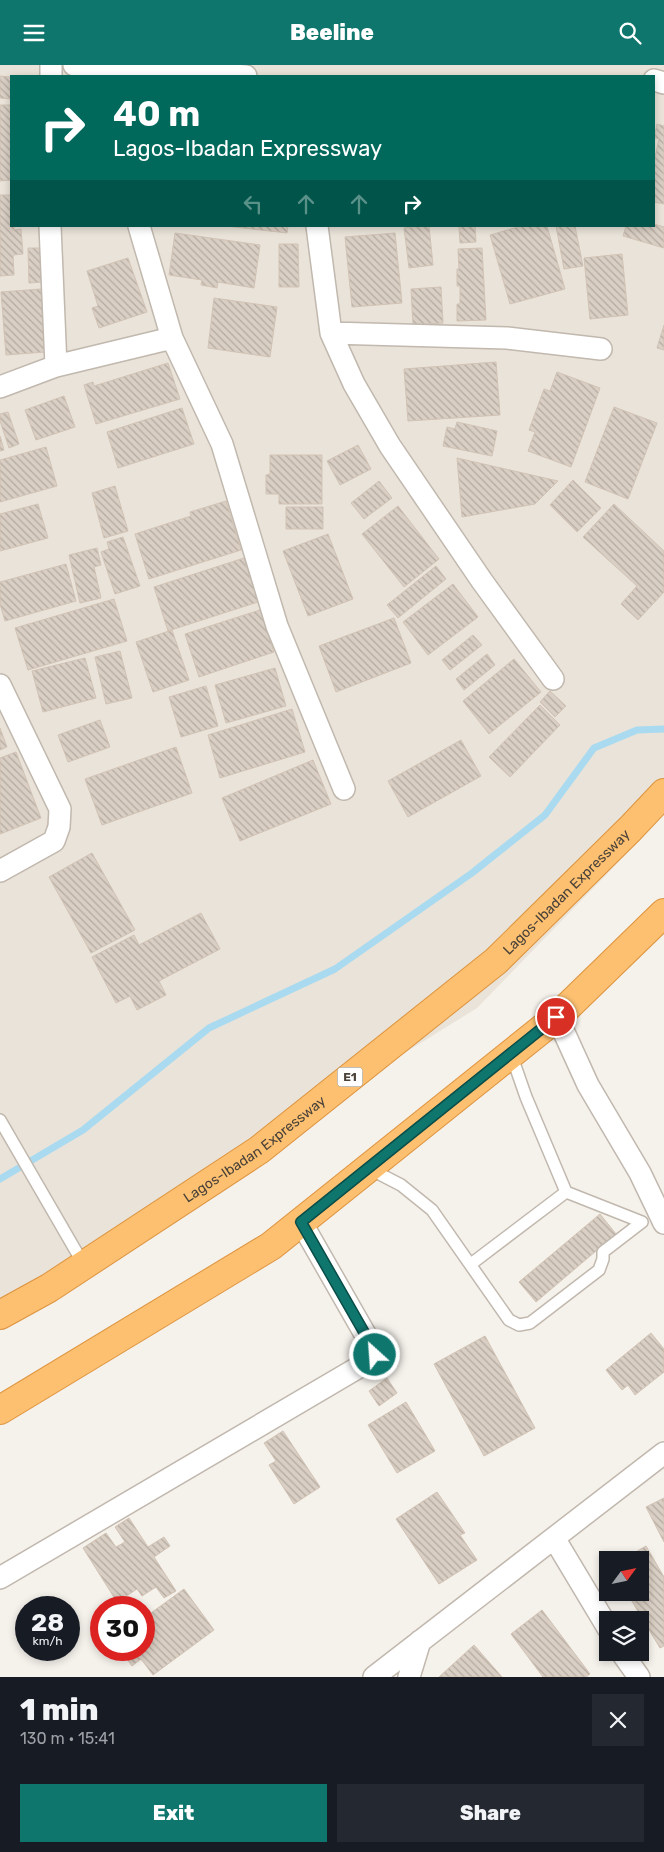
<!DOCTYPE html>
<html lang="en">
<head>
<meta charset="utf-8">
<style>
	:root { --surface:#171b24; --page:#242831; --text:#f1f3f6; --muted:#9ea1a6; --accent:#0f766e }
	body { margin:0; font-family:Rubik,sans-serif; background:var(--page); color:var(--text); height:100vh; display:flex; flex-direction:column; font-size:19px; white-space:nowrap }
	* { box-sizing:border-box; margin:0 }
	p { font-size:16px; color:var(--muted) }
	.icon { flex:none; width:28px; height:28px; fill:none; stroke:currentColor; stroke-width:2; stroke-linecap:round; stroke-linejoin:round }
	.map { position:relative; height:1612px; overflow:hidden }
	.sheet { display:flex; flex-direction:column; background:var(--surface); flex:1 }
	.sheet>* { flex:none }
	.banner { position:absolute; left:10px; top:10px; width:645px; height:152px; border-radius:0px; box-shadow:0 2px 8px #0003; background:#00695c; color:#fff; overflow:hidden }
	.needle { width:32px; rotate:57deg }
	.controls { position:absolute; left:599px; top:1486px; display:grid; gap:10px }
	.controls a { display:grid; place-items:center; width:50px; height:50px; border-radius:0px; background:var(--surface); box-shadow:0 2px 8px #0003; font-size:25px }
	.speed { position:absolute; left:15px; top:1531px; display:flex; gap:10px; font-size:25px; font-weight:700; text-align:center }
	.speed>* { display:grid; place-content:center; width:65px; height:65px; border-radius:50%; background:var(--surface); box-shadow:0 2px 8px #0003; line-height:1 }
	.speed small { font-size:12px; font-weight:400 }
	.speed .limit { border:8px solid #d22; background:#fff; color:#111 }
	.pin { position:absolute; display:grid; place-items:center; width:42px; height:42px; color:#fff; margin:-21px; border:2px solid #fff; border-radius:50%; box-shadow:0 1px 5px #0007 }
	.me { position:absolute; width:55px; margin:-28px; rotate:334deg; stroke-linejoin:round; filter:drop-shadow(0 0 4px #0008) }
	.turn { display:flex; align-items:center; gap:18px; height:105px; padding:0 20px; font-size:22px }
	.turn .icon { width:65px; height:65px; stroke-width:2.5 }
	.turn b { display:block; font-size:35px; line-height:42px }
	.lanes { display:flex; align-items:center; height:48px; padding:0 20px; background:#0003; justify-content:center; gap:25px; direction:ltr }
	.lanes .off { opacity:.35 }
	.round { display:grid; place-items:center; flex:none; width:52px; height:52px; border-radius:0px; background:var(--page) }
	.overview { display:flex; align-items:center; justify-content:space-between; height:85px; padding:0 20px }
	h1 { font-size:30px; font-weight:800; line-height:38px }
	.primary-button { display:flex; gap:10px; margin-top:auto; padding:10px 20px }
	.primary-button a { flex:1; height:58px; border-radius:0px; background:var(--accent); color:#fff; font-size:20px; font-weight:800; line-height:58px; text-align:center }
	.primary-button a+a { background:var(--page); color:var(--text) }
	header { display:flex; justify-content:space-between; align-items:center; height:65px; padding:0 20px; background:var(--accent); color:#fff; font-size:22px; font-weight:800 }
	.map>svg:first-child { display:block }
</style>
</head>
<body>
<header><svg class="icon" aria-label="menu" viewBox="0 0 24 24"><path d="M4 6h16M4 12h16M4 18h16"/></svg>Beeline<svg class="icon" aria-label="search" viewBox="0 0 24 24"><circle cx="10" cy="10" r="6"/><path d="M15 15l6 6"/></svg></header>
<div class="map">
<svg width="664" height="1612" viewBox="0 0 664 1612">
	<defs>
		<pattern id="building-back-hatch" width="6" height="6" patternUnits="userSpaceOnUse" patternTransform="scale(1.25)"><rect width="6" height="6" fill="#dacfc4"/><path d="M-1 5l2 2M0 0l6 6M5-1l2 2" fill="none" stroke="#b3aaa0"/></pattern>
	</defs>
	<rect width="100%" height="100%" fill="#f5f1eb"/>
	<path fill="#e9e3d9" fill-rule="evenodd" d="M0,0H664V750L477,943L0,1239ZM11,11H654V161H11Z"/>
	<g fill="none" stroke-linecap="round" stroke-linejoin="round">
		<path stroke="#a9daf0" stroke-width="7" d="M0,1114L83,1065L209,963L335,904L472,808L545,750L594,683L637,665L664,664"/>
	</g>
	<path fill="url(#building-back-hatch)" stroke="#d2c3b4" d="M0,11L11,12V34L0,33Z
		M0,40H11V115L0,116Z
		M657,59L664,61V139L654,137V96L659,74L654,73Z
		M0,130H11V161H14V165L21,164L23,189L13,190L14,210L0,211Z
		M654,159L664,162V183L623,171L626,161H654Z
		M226,161H288L287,168Z
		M419,161H429L433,200L409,203L404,163Z
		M459,161H475L476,177L460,178Z
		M521,161H547L565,224L510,239L490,170Z
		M556,161H575L583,201L564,204Z
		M175,168L260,180L254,223L218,217L217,223L201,220L202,215L169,210Z
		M395,168L402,238L352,242L345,172Z
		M279,179H298L299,222H279Z
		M28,183H42L43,217L29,218Z
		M482,183L486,255L457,256V239H460V221H457V204H459L458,184Z
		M622,189L628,250L590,254L584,193Z
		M128,193L147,247L99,263L92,243L98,241L87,206Z
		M441,222L443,258L413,260L411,224Z
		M41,224L45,287L6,290L1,227Z
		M214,233L277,242L270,292L208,283Z
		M664,260V285L657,283Z
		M496,297L500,350L408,356L404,304Z
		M168,298L180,334L96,359L84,320L93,317L94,321Z
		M557,307L600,323L571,402L528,386L535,367L529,365L544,324L550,326Z
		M64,331L75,362L36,375L25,345Z
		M614,342L657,358L628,434L585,417Z
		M182,343L194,379L118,403L107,367Z
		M8,347L19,379L9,383L0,356V349Z
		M457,357L497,366L492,391L443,381L447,362L455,364Z
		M0,371L4,385L0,386Z
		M358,380L371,404L340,420L327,396Z
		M46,382L57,421L0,437V395Z
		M270,390H322V439H279V429H266V410L270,409Z
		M457,393L558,416L535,439L462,452Z
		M573,415L601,443L577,467L550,440Z
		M379,416L392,433L364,454L351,438Z
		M115,421L128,466L104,473L92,428Z
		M226,436L241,485L149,514L135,469L191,451L190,447Z
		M38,439L48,473L0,486V449Z
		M614,439L664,486V527L638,555L621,539L637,521L583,472Z
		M398,441L439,494L404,522L362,469Z
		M286,442H323V464H286Z
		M328,469L353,534L308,551L283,486Z
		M123,472L140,521L115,529L101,487L109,484L107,477Z
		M97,483L101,500L94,502L101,533L80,538L69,490Z
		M244,493L258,537L168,566L154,522Z
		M66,499L76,536L5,556L0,539V517Z
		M436,501L446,514L398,553L387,540Z
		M453,519L478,552L428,590L403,557Z
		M114,534L127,576L28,605L15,563Z
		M260,545L274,587L199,612L185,569Z
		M394,553L411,598L336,627L319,581Z
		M172,565L189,615L153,627L136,577Z
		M473,570L482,580L450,605L442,595Z
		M120,586L132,633L106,639L95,592Z
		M487,589L495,600L464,625L456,614Z
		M85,593L96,633L43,647L32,606Z
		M514,594L541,627L489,669L463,636Z
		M275,603L286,641L226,658L215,620Z
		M206,621L218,661L181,672L169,632Z
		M550,626L566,641L555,652L540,637Z
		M540,640L560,660L510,712L489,692Z
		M292,644L305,687L220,713L208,670Z
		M100,655L110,682L68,697L58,670Z
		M0,663L7,682L0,685Z
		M461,675L481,711L408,752L388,716Z
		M176,682L192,728L102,760L85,714Z
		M16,687L41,753L0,769V693Z
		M313,695L331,739L240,776L222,733Z
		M92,788L135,865L91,888L49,812Z
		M201,848L220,884L159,916L166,930L137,945L130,931L116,938L92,892L134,870L139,880Z
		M600,1149L616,1169L536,1237L519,1217Z
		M651,1268L664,1284V1307L635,1330L628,1320L622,1325L606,1305Z
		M485,1271L535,1363L484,1391L434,1299Z
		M387,1313L397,1328L379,1341L369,1326Z
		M406,1337L435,1386L397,1408L368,1360Z
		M283,1366L320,1422L294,1439L269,1400L276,1396L264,1378Z
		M437,1427L465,1468L460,1470L477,1495L439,1519L396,1454Z
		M664,1433V1477L646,1442Z
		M129,1453L148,1482L164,1472L170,1481L154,1492L176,1526L164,1533L156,1522L142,1531L137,1524L117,1537L83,1483L106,1468L116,1482L125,1477L115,1462Z
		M646,1481L664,1512V1581L660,1583L627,1528H640V1495H622Z
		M184,1524L214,1565L153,1610L141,1594L132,1601L121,1585H144V1553Z
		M542,1545L590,1609L586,1612H543L511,1569Z
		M474,1580L502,1612H439Z"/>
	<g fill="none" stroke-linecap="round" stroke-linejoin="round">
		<g stroke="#c1b8ae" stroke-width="14">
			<path id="lane" d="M0,1055L84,1200
				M368,1103L401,1120L432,1145L509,1255L519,1260L530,1258L599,1205L603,1194V1187L642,1157L566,1127L526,1032L511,989
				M471,1199L566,1127"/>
		</g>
		<g stroke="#c1b8ae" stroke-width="24">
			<path id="street" d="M74,0L117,6L208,8L246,11
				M51,11V0
				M654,15L664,18
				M50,161L56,301
				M139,161L172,273L222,379L277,561L344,724
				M317,161L331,268L354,319L390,381L482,516L553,614
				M331,268L507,273L601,284
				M0,322L56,301L172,273
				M0,620L60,744L59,762L54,776L0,806
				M557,952L588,1020L640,1108L664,1158
				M554,1473L608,1563
				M0,1513L371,1295L375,1290L373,1283L301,1157
				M622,1588L639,1612
				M374,1612L664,1388
				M409,1612L420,1576"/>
		</g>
		<g stroke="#dd933e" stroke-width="30">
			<g id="highway">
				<path id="s1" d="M0,1250L49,1223L259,1085L496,896L630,764L664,728"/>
				<path d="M0,1345L271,1181L557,952L664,848"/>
			</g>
		</g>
		<use href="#lane" stroke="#fff" stroke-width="11"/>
		<use href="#street" stroke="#fff" stroke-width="21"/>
		<use href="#highway" stroke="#fcc070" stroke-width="28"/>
	</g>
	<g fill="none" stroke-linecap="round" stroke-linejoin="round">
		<g stroke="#0a4d48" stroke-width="12">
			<path id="route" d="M375,1290L373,1283L301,1157L556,952"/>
		</g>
		<use href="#route" stroke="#0f766e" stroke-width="9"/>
	</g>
	<g text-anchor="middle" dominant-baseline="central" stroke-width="4.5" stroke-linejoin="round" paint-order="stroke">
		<rect fill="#fff" stroke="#807b74" stroke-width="1" x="337.5" y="1002.5" width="25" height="19" rx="4"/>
		<g font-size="12" font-weight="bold" fill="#4a4239">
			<text x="350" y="1012">E1</text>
		</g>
		<g font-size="14" fill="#4a4239" stroke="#fff">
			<text stroke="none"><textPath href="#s1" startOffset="709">Lagos-Ibadan Expressway</textPath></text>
			<text stroke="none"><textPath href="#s1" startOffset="304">Lagos-Ibadan Expressway</textPath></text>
		</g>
	</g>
</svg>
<div class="controls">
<a><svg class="needle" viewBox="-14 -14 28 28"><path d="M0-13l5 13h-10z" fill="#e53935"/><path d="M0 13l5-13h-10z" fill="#9ea1a6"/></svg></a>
<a><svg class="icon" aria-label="layers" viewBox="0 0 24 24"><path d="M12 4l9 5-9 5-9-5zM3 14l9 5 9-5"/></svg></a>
</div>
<div class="speed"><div>28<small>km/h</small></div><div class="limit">30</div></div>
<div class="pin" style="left:556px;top:952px;background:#d93025"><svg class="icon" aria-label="arrive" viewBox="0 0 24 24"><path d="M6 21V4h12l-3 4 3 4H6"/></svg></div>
<svg class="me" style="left:375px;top:1290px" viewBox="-20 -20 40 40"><circle r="17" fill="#0f766e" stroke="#fff" stroke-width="3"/><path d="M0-11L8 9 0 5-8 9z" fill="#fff"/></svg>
<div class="banner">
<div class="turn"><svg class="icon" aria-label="right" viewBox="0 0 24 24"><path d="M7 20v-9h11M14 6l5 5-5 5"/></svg><div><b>40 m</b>Lagos-Ibadan Expressway</div></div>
<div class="lanes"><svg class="icon off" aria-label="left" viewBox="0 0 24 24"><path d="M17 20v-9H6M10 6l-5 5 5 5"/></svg><svg class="icon off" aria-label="ahead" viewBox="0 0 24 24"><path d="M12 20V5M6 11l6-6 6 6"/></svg><svg class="icon off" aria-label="ahead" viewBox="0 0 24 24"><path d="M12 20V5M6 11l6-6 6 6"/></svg><svg class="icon" aria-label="right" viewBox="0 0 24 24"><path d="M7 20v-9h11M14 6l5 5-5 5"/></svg></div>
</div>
</div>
<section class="sheet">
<div class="overview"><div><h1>1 min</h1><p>130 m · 15:41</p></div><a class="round"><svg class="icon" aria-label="close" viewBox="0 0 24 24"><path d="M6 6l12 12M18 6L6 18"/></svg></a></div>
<div class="primary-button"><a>Exit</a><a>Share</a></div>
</section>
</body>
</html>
